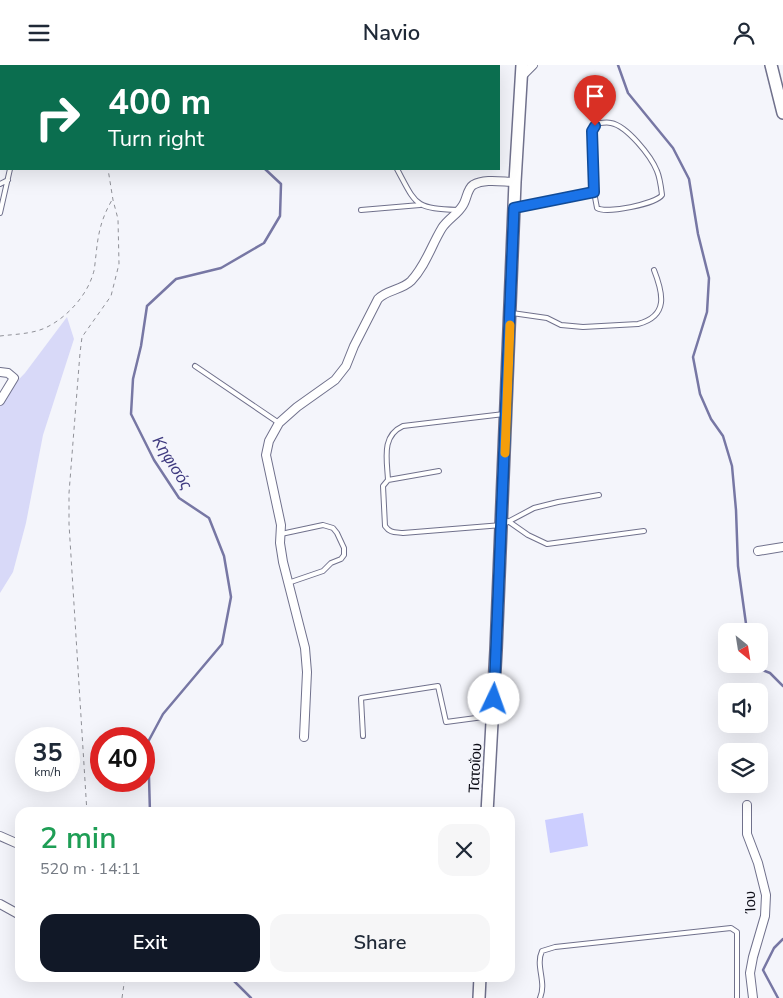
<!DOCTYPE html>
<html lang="en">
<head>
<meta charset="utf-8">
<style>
	:root { --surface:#fff; --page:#f6f6f7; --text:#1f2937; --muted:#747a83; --accent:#111827 }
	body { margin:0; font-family:"Nunito Sans",sans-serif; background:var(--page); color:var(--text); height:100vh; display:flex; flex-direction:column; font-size:19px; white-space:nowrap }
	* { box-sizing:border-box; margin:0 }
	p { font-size:16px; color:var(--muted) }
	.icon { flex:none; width:28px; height:28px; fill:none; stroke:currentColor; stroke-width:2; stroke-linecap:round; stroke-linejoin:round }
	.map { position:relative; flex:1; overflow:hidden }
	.details { position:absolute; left:15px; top:742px; width:500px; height:175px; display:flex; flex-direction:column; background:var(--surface); border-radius:15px; box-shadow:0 5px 20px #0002 }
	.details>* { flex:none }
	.top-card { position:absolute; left:0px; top:0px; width:500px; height:105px; box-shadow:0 5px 20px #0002; background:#0b6e4f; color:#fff; overflow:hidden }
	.needle { width:32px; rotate:150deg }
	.fabs { position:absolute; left:718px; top:558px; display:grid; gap:10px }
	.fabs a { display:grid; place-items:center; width:50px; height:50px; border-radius:10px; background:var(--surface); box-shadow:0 5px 20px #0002; font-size:25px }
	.speed { position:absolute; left:15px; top:662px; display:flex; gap:10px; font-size:25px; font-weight:700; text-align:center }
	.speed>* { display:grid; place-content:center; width:65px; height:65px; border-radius:50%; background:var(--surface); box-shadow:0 5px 20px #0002; line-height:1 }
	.speed small { font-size:12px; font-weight:400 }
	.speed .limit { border:8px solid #d22; background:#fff; color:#111 }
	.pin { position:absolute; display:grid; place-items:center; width:42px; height:42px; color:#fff; margin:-51px -21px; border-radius:50% 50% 50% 0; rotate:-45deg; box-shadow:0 0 5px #0007 }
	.pin .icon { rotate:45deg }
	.me { position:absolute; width:55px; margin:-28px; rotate:3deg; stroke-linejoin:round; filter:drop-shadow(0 0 4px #0008) }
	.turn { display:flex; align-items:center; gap:18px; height:105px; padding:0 25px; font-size:22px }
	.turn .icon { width:65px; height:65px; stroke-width:2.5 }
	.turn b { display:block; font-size:35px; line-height:42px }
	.round { display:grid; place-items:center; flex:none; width:52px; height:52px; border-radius:15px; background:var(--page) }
	.overview { display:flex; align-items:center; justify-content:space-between; height:85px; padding:0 25px }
	h1 { font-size:30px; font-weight:600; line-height:38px; color:#1e9e55 }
	.button { display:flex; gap:10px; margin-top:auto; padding:10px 25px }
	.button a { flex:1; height:58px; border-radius:15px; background:var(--accent); color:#fff; font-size:20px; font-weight:600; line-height:58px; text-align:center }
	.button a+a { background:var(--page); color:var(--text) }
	header { display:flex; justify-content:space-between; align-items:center; height:65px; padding:0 25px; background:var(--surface); font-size:22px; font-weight:600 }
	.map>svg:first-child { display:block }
</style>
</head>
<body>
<header><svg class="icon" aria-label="menu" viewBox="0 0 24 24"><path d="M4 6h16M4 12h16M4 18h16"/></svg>Navio<svg class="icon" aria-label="person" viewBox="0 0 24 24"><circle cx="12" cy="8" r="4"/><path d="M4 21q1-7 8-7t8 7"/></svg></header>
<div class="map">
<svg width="783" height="933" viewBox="0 0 783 933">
	<rect width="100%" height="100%" fill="#f4f5fb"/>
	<path fill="#d8d9f8" d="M67,252L74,274L43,370L26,458L13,507L0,528V334L25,308Z"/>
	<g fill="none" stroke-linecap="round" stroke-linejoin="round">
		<path stroke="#7777a4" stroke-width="2.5" d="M105,0L106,1
			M618,0L628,28L673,83L689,114L698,169L709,213L707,247L693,292L700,329L711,354L723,371L732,401L736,445L738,501L747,566
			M752,599V601L770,608L783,621
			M150,748L148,677L163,649L222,579L231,532L224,491L209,453L179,433L154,395L131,349L133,314L141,281L147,241L176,214L221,203L264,178L280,151L281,119L265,104
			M230,912L251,933
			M778,933L763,905L774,883L783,874"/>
	</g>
	<path fill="#ccceff" d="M583,748L588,781L550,788L545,755Z"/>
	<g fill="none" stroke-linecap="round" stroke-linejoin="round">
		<g stroke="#70718c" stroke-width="6">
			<path id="lane" d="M0,0L2,1
				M0,68L1,67
				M0,84L1,86
				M397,104C417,141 414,143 458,145
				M0,119L8,115
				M516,143L594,127L597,143C606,149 656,139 662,130C661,122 660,113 657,106C651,91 627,61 611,58C607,57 603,58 599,58L592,66L594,127
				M361,145L420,140
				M0,148L10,104
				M512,248L547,253L561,260L583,262L638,259C669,251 663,228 654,205
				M195,301L279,358
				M439,406L388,415L383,421L385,461C390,468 394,467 403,468L502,460L534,443L558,437L599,430
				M388,415C387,394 381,371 403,361L504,349
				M508,456L528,470L547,479L644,466
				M281,469L323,460L333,463L337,468L344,483V490L341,494L331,498L323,506L288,518
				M363,671L361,633L438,621L446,657L491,651
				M540,933C547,917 535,901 542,886L555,882L731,863L737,867V933"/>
		</g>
		<g stroke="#70718c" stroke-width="10">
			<path id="street" d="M522,11L533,0
				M0,307L8,308L14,313L0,336
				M758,486L783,482
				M304,672L307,607L305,583L283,497L280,478L281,460L266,390L269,376L279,358L297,342L335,315L346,301L354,281L378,234C386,225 402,225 411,216C426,200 431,181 442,163C448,154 458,149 463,140C467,134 467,124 473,120C485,113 503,117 515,117
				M747,740V769L758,798L766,830L765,851L753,892L750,908L753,933
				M0,771L16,778
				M0,839L20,850"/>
		</g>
		<g stroke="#70718c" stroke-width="14">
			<path id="secondary" d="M771,0L783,48
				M487,748L496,585L515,117L522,0
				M479,933L480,912"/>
		</g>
		<path stroke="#909198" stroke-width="1" stroke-dasharray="4 4" stroke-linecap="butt" d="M75,0V1
			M0,271C16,269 35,269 49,261C68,251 87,230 93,209C95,204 95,196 96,190C98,169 101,154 112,135
			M87,748L69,459V428L80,288L82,272L111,231L119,199L118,154L113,135L108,104
			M122,933L125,912"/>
		<use href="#lane" stroke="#fff" stroke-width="4"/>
		<use href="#street" stroke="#fff" stroke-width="8"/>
		<use href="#secondary" stroke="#fff" stroke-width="11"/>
	</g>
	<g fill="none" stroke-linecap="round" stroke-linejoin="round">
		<g stroke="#114b97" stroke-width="12">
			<path id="route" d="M494,634L514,143L594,127L592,66L595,61"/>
		</g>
		<use href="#route" stroke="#1a73e8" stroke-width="9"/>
		<path stroke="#f59e0b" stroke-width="9" d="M505,388L510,260"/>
	</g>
	<g text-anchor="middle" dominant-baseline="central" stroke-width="4.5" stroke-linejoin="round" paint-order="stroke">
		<g font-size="15" fill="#0d0d17" stroke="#f4f5fb">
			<text transform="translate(475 703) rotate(-87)">Τατοΐου</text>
			<text transform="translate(750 837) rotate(-92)">Ίου</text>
		</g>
		<g font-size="16" font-style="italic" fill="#3f3a80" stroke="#f4f5fb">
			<text transform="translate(172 398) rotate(58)">Κηφισός</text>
		</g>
	</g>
</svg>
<div class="fabs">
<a><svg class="needle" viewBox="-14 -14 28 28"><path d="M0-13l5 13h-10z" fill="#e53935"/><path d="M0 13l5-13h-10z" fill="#747a83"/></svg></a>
<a><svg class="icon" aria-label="sound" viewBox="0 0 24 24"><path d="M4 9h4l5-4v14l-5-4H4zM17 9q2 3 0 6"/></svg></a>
<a><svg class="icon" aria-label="layers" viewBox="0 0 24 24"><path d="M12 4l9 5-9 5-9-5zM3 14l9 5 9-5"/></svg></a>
</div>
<div class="speed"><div>35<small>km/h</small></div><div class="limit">40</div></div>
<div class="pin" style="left:595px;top:61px;background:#d93025"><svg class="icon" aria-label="arrive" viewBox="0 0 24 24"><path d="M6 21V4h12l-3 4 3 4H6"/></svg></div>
<svg class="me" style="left:494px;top:634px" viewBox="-20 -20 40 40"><circle r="19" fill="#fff"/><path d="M0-13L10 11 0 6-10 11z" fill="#1a73e8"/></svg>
<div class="top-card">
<div class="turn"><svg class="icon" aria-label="right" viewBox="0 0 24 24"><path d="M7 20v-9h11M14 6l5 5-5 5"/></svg><div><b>400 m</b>Turn right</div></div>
</div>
<section class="details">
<div class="overview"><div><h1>2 min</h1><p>520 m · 14:11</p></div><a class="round"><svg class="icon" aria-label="close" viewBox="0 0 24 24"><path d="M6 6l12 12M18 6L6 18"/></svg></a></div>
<div class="button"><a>Exit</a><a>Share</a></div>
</section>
</div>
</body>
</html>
